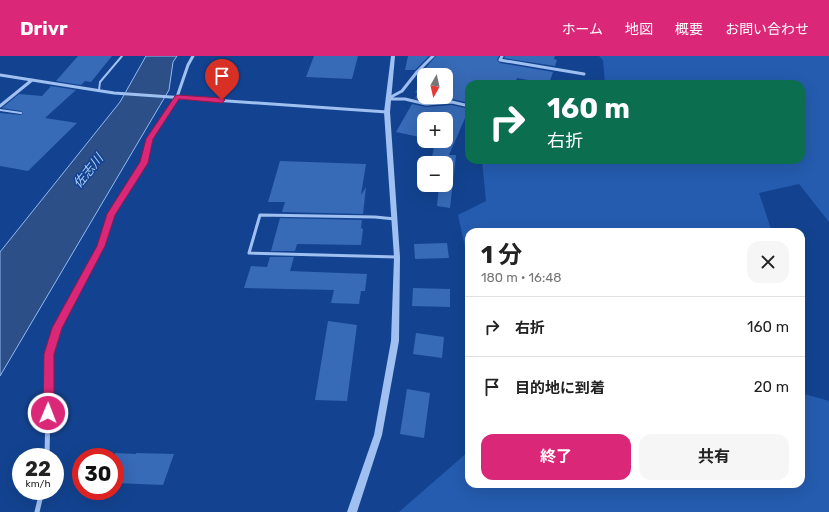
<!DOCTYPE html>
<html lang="ja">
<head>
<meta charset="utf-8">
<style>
	:root { --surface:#fff; --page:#f6f6f6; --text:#222; --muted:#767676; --line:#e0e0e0; --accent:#db2777 }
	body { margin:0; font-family:Rubik,"Noto Sans JP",sans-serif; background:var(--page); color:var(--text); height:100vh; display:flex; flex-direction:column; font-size:15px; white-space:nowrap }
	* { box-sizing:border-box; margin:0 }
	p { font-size:13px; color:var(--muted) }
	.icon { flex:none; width:22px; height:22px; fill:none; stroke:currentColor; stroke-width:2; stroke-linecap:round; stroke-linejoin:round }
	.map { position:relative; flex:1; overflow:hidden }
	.panel { position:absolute; left:465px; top:172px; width:340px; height:260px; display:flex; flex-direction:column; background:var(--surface); border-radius:12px; box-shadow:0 4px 16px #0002 }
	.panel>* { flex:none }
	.top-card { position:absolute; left:465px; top:24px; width:340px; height:84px; border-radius:12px; box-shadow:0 4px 16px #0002; background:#0b6e4f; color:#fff; overflow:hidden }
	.needle { width:26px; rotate:188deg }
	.tools { position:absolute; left:417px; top:12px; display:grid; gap:8px }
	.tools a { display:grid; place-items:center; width:36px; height:36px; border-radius:8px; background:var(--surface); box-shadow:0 4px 16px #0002; font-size:20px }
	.speed { position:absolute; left:12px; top:392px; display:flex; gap:8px; font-size:20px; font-weight:700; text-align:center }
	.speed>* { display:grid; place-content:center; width:52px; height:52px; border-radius:50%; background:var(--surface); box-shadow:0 4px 16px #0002; line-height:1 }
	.speed small { font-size:10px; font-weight:400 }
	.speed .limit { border:6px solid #d22; background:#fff; color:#111 }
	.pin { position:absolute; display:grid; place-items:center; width:34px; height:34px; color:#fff; margin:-41px -17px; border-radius:50% 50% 50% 0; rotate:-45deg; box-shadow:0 0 4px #0007 }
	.pin .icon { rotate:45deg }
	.me { position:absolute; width:44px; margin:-22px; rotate:1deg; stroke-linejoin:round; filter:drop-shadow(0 0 3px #0008) }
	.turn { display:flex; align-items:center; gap:14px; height:84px; padding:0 16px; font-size:18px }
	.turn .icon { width:52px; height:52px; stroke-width:2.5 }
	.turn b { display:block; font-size:28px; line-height:34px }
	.round { display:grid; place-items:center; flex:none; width:42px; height:42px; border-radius:12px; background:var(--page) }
	.headline { display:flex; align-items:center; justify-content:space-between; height:68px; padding:0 16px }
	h1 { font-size:24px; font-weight:700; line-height:30px }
	.button { display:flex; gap:8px; margin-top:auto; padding:8px 16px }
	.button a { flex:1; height:46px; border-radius:12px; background:var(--accent); color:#fff; font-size:16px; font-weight:700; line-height:46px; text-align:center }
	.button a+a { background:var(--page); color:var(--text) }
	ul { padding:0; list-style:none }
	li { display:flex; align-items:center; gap:12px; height:60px; padding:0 16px; border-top:1px solid var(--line) }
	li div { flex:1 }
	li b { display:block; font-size:15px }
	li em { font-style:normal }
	header { display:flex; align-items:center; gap:24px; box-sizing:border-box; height:56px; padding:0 20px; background:var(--accent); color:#fff }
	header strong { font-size:19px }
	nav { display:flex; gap:22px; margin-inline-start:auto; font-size:14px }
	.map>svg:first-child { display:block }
</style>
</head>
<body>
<header>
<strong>Drivr</strong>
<nav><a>ホーム</a><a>地図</a><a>概要</a><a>お問い合わせ</a></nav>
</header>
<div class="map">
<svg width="829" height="456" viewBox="0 0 829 456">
	<rect width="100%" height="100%" fill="#134390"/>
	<path fill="#255caf" d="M599,0H829V166L799,128L759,137L772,176H469V209L458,159L486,145L482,104H801V28H605L603,4Z
		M801,337L829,345V456H399L469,395V428H801Z"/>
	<path fill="#2c4f88" stroke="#91baf4" d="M146,0H177L173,6L169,34L0,320V196L120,46Z"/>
	<path fill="#376ab7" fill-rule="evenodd" d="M78,0H112L91,26L85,25L81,29L56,25Z
		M314,0H358L352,23L306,21Z
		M408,0H429L415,14H405Z
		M436,0H499L497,4L500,7L553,16L549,28L517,22L515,28H469V47L452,43L426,45L415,42L418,37H415L426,15H423ZM424,19H446V41H424Z
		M505,0H555L554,3L557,4L555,10L504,2Z
		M51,30L76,34L45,62L77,67L28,115L0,110V57L21,59L23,57L21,55L2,52L19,38L42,40Z
		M412,48L426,51L452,49L469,53L449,99H456L450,152L437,150L439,129H446V107H431L435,85H446V63H424V82L396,76Z
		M280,105L366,108L361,139L366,131L363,158L282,156L285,146H268Z
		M280,162L362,164L361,172L363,173L361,189L297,188L295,195H271Z
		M447,187L449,202L415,203L414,188Z
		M270,201H294L290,215L367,218L365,235H361L359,248L331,247L334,234L244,232L251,210L267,211Z
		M413,232L450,233V251L412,250Z
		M328,265L357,269L347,345L315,344Z
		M416,277L444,281L442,302L413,298Z
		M407,333L430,337L424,382L400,378Z
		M115,397L136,398V397L174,398L163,429L115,427Z"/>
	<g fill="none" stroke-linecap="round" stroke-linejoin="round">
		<path stroke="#9fc0f1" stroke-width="2" d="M99,34L100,26L122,0
			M0,54L21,57"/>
		<path stroke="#9fc0f1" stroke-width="3" d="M395,163L375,161L260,159L249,197L397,201"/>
		<path stroke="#9fc0f1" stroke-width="3" d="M502,0L500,4L584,18
			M0,19L114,37L387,56
			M389,42L402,35L417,16L433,0
			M389,43H405L426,48L452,46L469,50
			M0,50L32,24
			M136,119L144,107L149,83L177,41L188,9L193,0"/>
		<path stroke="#9fc0f1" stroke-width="4" d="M59,268L101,190L111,158L137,118"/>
		<path stroke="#9fc0f1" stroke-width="5" d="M47,401L49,298L59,267
			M37,456L42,435"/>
		<path fill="#9fc0f1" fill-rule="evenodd" d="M391,0H395L390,56L400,201L399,285L382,379L357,456H347L374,379L391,285L394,201L384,56Z"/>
	</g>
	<path fill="#db2777" stroke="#8e194d" d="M177,39L222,42L225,44L222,47L179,43L153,83L148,107L115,159L105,190L62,272L54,298V357L52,361L48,362L44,361L43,357L44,298L52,272L97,190L107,158L140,106L146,83L175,40Z"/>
	<g text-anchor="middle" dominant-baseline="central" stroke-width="3" stroke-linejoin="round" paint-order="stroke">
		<g font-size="13" font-style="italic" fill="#abcaf8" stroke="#134390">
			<text transform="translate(88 115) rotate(-51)">佐志川</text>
		</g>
	</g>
</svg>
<div class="tools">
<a><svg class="needle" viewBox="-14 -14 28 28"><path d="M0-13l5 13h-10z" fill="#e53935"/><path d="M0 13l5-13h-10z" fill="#767676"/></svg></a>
<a>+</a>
<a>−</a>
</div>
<div class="speed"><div>22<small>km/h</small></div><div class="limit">30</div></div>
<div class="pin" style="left:222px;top:44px;background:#d93025"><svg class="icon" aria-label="arrive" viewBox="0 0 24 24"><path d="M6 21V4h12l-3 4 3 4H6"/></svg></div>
<svg class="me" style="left:48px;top:357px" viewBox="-20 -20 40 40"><circle r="17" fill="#db2777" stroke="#fff" stroke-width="3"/><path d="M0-11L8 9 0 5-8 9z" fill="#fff"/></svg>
<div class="top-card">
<div class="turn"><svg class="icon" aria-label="right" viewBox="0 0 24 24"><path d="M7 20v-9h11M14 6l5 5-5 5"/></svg><div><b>160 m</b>右折</div></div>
</div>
<section class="panel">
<div class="headline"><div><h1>1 分</h1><p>180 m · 16:48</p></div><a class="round"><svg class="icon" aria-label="close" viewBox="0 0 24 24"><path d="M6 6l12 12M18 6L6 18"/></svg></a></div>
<ul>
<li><svg class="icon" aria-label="right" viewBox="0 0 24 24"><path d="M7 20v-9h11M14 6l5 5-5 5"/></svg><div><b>右折</b></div><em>160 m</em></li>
<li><svg class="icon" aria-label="arrive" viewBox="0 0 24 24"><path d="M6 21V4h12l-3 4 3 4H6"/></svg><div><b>目的地に到着</b></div><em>20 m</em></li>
</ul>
<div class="button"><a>終了</a><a>共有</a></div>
</section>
</div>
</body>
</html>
